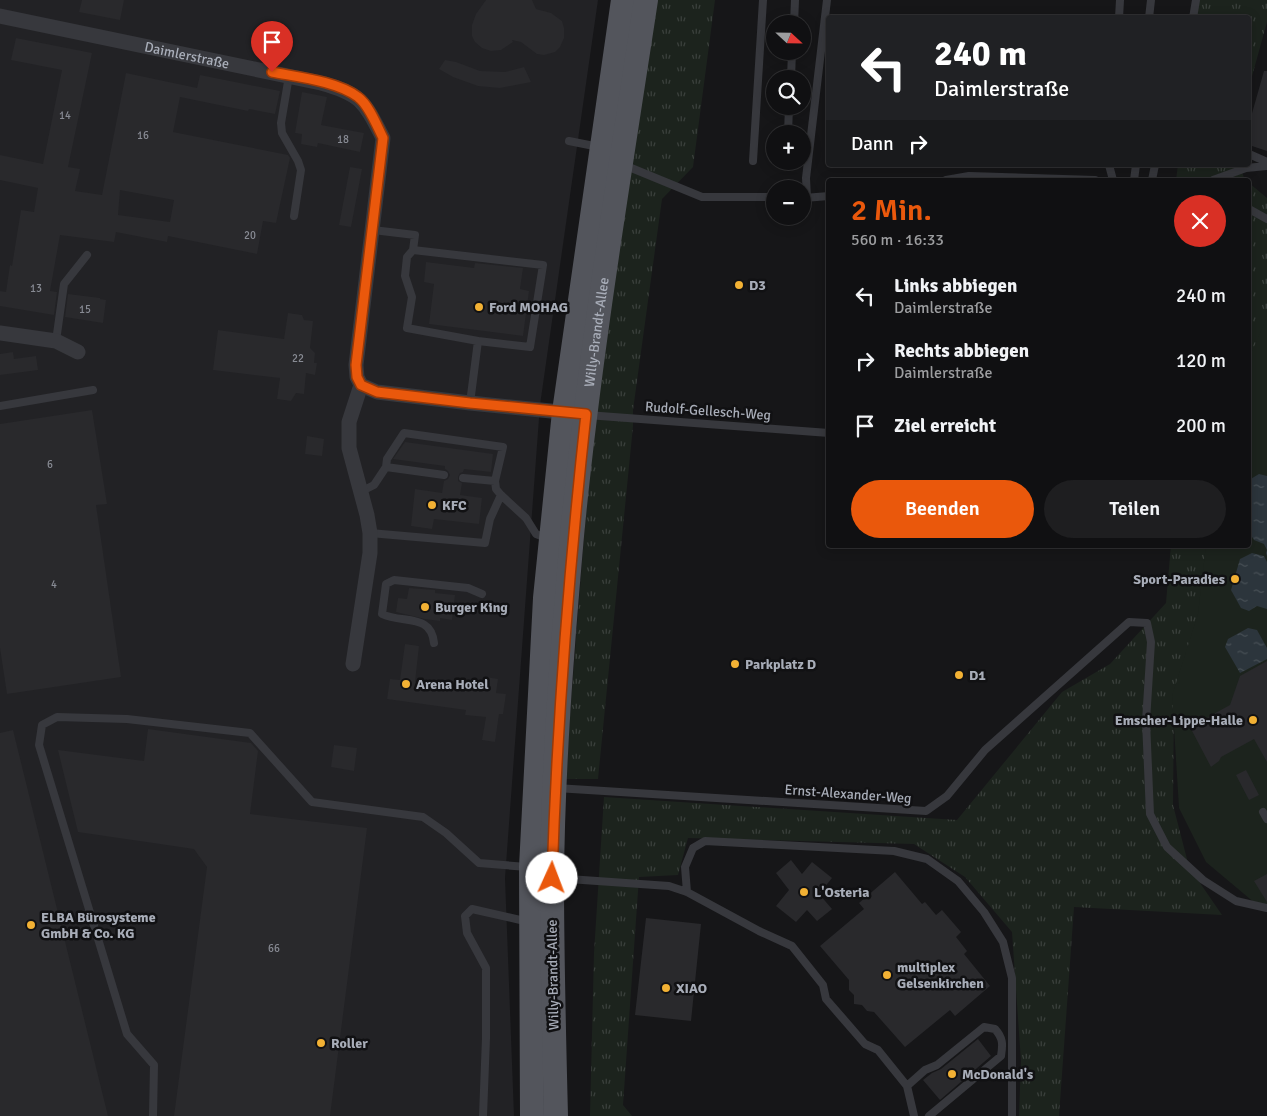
<!DOCTYPE html>
<html lang="de">
<head>
<meta charset="utf-8">
<style>
	:root { --surface:#101012; --page:#1e1e20; --text:#f1f3f6; --muted:#9c9d9f; --line:#303032; --accent:#ea580c }
	body { margin:0; font-family:Signika,sans-serif; background:var(--page); color:var(--text); height:100vh; display:flex; flex-direction:column; font-size:19px; white-space:nowrap }
	* { box-sizing:border-box; margin:0 }
	p { font-size:16px; color:var(--muted) }
	.icon { flex:none; width:28px; height:28px; fill:none; stroke:currentColor; stroke-width:2; stroke-linecap:round; stroke-linejoin:round }
	.map { position:relative; flex:1; overflow:hidden }
	.side { position:absolute; left:826px; top:178px; width:425px; height:370px; display:flex; flex-direction:column; background:var(--surface); border-radius:5px; box-shadow:0 2px 12px #0003,0 0 0 1px var(--line) }
	.side>* { flex:none }
	.guide { position:absolute; left:826px; top:15px; width:425px; height:152px; border-radius:5px; box-shadow:0 2px 12px #0003,0 0 0 1px var(--line); background:#202124; color:#fff; overflow:hidden }
	.needle { width:32px; rotate:112deg }
	.controls { position:absolute; left:766px; top:15px; display:grid; gap:10px }
	.controls a { display:grid; place-items:center; width:45px; height:45px; border-radius:50%; background:var(--surface); box-shadow:0 2px 12px #0003,0 0 0 1px var(--line); font-size:25px }
	.pin { position:absolute; display:grid; place-items:center; width:42px; height:42px; color:#fff; margin:-51px -21px; border-radius:50% 50% 50% 0; rotate:-45deg; box-shadow:0 0 5px #0007 }
	.pin .icon { rotate:45deg }
	.me { position:absolute; width:55px; margin:-28px; rotate:2deg; stroke-linejoin:round; filter:drop-shadow(0 0 4px #0008) }
	.turn { display:flex; align-items:center; gap:18px; height:105px; padding:0 25px; font-size:22px }
	.turn .icon { width:65px; height:65px; stroke-width:2.5 }
	.turn b { display:block; font-size:35px; line-height:42px }
	.then { display:flex; align-items:center; height:48px; padding:0 25px; background:#0003; gap:10px; font-size:19px }
	.round { display:grid; place-items:center; flex:none; width:52px; height:52px; border-radius:26px; background:var(--page) }
	.head { display:flex; align-items:center; justify-content:space-between; height:85px; padding:0 25px }
	h1 { font-size:30px; font-weight:600; line-height:38px; color:var(--accent) }
	.action { display:flex; gap:10px; margin-top:auto; padding:10px 25px }
	.action a { flex:1; height:58px; border-radius:30px; background:var(--accent); color:#fff; font-size:20px; font-weight:600; line-height:58px; text-align:center }
	.action a+a { background:var(--page); color:var(--text) }
	ul { padding:0; list-style:none }
	li { display:flex; align-items:center; gap:15px; height:65px; padding:0 25px }
	li div { flex:1 }
	li b { display:block; font-size:19px }
	li em { font-style:normal }
	.map>svg:first-child { display:block }
</style>
</head>
<body>
<div class="map">
<svg width="1267" height="1116" viewBox="0 0 1267 1116">
	<defs>
		<pattern id="grass-tufts" width="24" height="20" patternUnits="userSpaceOnUse" patternTransform="scale(1.25)"><rect width="24" height="20" fill="#1c231d"/><path d="M3 7l-1-3M5 7V3M7 7l1-3M15 17l-1-3M17 17v-4M19 17l1-3" fill="none" stroke="#3a403c"/></pattern>
		<pattern id="water-ripples" width="26" height="14" patternUnits="userSpaceOnUse" patternTransform="scale(1.25)"><rect width="26" height="14" fill="#2c353c"/><path d="M2 4q2-2 4 0t4 0M15 11q2-2 4 0t4 0" fill="none" stroke="#485056"/></pattern>
	</defs>
	<rect width="100%" height="100%" fill="#161618"/>
	<path fill="#222225" d="M0,0H598L540,405L505,878L514,1116H0Z"/>
	<path fill="url(#grass-tufts)" d="M657,0H715L693,167L662,199L633,410V426L598,779H565L593,423Z
		M1198,0H1267V22L1249,87V18H1197Z
		M1178,165H1239L1245,180H1176Z
		M1249,183L1267,198V321L1249,372Z
		M1171,545H1209L1202,615L1174,697L1173,805L1189,867L1222,915L1074,907L1059,1116H1019L1021,1061L1012,932L965,877L914,844L688,838L678,875L639,877L623,1105L632,1116H590L594,953L604,797L957,820L1062,692L1110,664L1166,603Z"/>
	<path fill="#1c231d" d="M1266,319H1267V905L1256,904L1206,862L1179,808L1172,696L1198,614L1206,545H1249V359Z"/>
	<path fill="url(#water-ripples)" d="M1259,474L1267,476V556L1266,553L1267,550L1264,544L1254,540L1249,532V480Z
		M1252,553L1264,556L1267,562V609L1257,606L1249,611L1241,608L1231,590L1240,559Z
		M1248,628L1257,630L1267,648V659L1240,673L1225,647L1228,639Z"/>
	<path fill="#29292c" fill-rule="evenodd" d="M82,0H124L120,20L79,12Z
		M486,0H532L536,9L551,13L562,21L564,28V38L560,47L555,52L544,55L537,54L521,42L512,40L513,42L501,50L491,51L482,48L475,42L472,36V25L476,14Z
		M16,38L92,53L68,167L80,169L75,191L102,195L126,73L197,88L200,75L280,91L275,114L249,109L248,111L180,97L173,132L288,155L290,158L276,223L263,221L257,254L168,236L167,242L116,232L114,242L60,235L50,291L57,292L54,315L0,306V291L6,292L10,265L12,266L21,210L34,212L38,188L0,180V155L43,164L62,70L11,60ZM120,190L174,200L170,222L118,215Z
		M445,60L456,62L480,71L505,72L524,67L531,82L500,88L478,86L453,77L439,69Z
		M1264,71H1267V151L1249,145V124Z
		M302,92L327,97L321,125L364,133L360,152L318,143L317,147L301,144L302,134L295,133Z
		M350,167L362,169L351,227L339,225Z
		M426,262L474,268L475,263L523,268L520,289L529,291L523,336L429,324L434,284L424,282Z
		M68,294L100,298V299L106,300L103,323L65,317Z
		M288,313L302,315L304,320L313,321L310,348L315,353L314,363H317L315,375L306,373L304,394L296,393L291,401L277,399L280,378L213,370L218,330L284,339Z
		M13,352L14,359L36,356L38,370L0,375V354Z
		M92,410L107,504L96,505L121,677L7,694L0,648V424Z
		M307,436L324,439L322,456L305,454Z
		M405,442L493,454L491,472L464,469L463,472L460,473L458,477V481L462,483L460,495L482,498L479,524L434,519L432,529L411,526L415,489L442,493L444,481L448,479L450,475L448,471L445,469V466L393,459Z
		M409,588L435,590V593L455,595L452,620L440,618V621L425,619L396,612L398,598L407,599Z
		M405,644L419,646L415,682L485,691L486,677L498,679L496,693L506,694L503,714H499L495,742L482,740L486,717L465,715L466,710L387,699L390,679L400,680Z
		M1267,661V762L1254,739L1221,757L1219,761L1211,767L1190,727L1230,705L1240,676Z
		M148,729L251,743L258,751L250,814L367,828L330,1116H174L207,867L194,849L78,832L58,750L144,761Z
		M13,730L108,1116H0V733Z
		M334,745L357,748L354,771L331,767Z
		M1246,770L1259,795L1249,800L1236,775Z
		M791,860L802,874L812,862L832,878L819,894L832,909L817,921L807,910L796,922L776,906L789,890L776,873Z
		M895,872L922,904L925,902L936,915L942,910L961,932L956,937L967,951L964,954L990,986L955,1016L950,1010L905,1047L874,1012L867,1011L862,1005L854,1004V995L849,990V980L820,946L864,909L859,903Z
		M1267,874V902L1254,881Z
		M646,918L701,924L691,1021L635,1015Z
		M978,1039L991,1056L940,1100L923,1080L932,1073L941,1069Z"/>
	<g fill="none" stroke-linecap="round" stroke-linejoin="round">
		<path stroke="#37383d" stroke-width="8" d="M1119,18L1120,0
			M1149,18L1151,0
			M1193,18L1196,0
			M794,24L795,0
			M289,76L281,123L282,133L298,161L301,170L294,216
			M791,79L792,51
			M788,134L789,106
			M569,141L599,147
			M1249,154L1267,162
			M753,161L763,0
			M624,165L702,197H775
			M786,165V161
			M1109,165L1113,180
			M946,180L969,176L1095,180
			M1134,180L1136,165
			M1152,180L1155,165
			M1213,180L1246,168L1267,166
			M804,198L829,196
			M807,198L806,178L827,0
			M1249,209L1267,219
			M373,230L415,235L413,250L543,265L530,347L478,341L470,403
			M413,250L407,257L405,276L412,297L407,328L478,341
			M56,341L64,284L87,255
			M0,406L93,390
			M587,415L829,433
			M444,475L386,467L387,459L404,433L503,447L495,481
			M463,478L495,481L496,489L501,495L526,518L536,534L549,539
			M362,491L374,485L386,467
			M370,533L485,543L490,519L501,495
			M434,643C431,613 403,624 382,614L386,584L394,580L468,588L482,594
			M556,788L926,811L947,796L985,750L1129,622L1147,623L1151,642L1146,721L1150,814L1167,847L1203,880L1236,901L1267,908
			M1263,812L1267,819
			M554,878L669,886L687,892L759,931L792,946L823,985L826,999L865,1044L878,1050L907,1086L914,1116
			M687,892L685,867L693,848L705,841L894,851L927,859L958,881L984,912L1003,942L1012,978V1116
			M907,1086L925,1070L937,1065L984,1027L995,1029C1003,1038 1003,1044 1001,1056L929,1116
			M153,1116L154,1065L127,1034L39,745L42,725L57,717L127,719L250,733L312,802L423,817L446,833L479,863L527,867
			M483,1116L486,1038V968L467,933L465,916L472,909L529,922"/>
		<g stroke="#37383d" stroke-width="15">
			<path id="s1" d="M0,16L321,83C361,94 364,101 383,138L356,365L357,377L361,385L377,392L470,403L571,413"/>
			<path d="M0,333L56,341L78,352"/>
			<path d="M353,664L370,553V533L367,515L349,448V422L361,385"/>
		</g>
		<g stroke="#53555c" stroke-width="24">
			<path d="M532,1116L531,867L545,598L564,412L623,0"/>
			<path id="s2" d="M556,1116C554,1037 552,958 552,879C553,765 562,650 572,536C589,357 619,178 646,0"/>
		</g>
	</g>
	<g fill="none" stroke-linecap="round" stroke-linejoin="round">
		<g stroke="#983908" stroke-width="12">
			<path id="route" d="M272,72C297,77 337,81 358,97C369,105 377,126 383,138L356,365L357,377L361,385L377,392L470,403L586,414C569,569 557,723 552,878"/>
		</g>
		<use href="#route" stroke="#ea580c" stroke-width="9"/>
	</g>
	<g fill="#f2b134" stroke="#111113" stroke-width="2">
		<circle cx="739" cy="285" r="5"/>
		<circle cx="479" cy="307" r="5"/>
		<circle cx="432" cy="505" r="5"/>
		<circle cx="1235" cy="579" r="5"/>
		<circle cx="425" cy="607" r="5"/>
		<circle cx="735" cy="664" r="5"/>
		<circle cx="959" cy="675" r="5"/>
		<circle cx="406" cy="684" r="5"/>
		<circle cx="1253" cy="720" r="5"/>
		<circle cx="804" cy="892" r="5"/>
		<circle cx="31" cy="925" r="5"/>
		<circle cx="887" cy="975" r="5"/>
		<circle cx="666" cy="988" r="5"/>
		<circle cx="321" cy="1043" r="5"/>
		<circle cx="952" cy="1074" r="5"/>
	</g>
	<g text-anchor="middle" dominant-baseline="central" stroke-width="5" stroke-linejoin="round" paint-order="stroke">
		<g font-size="11" fill="#888b94">
			<text x="65" y="115">14</text>
			<text x="143" y="135">16</text>
			<text x="343" y="139">18</text>
			<text x="250" y="235">20</text>
			<text x="36" y="288">13</text>
			<text x="85" y="309">15</text>
			<text x="298" y="358">22</text>
			<text x="50" y="464">6</text>
			<text x="54" y="584">4</text>
			<text x="274" y="948">66</text>
		</g>
		<g font-size="14" fill="#a8adb8" stroke="#111113">
			<text stroke="none"><textPath href="#s1" startOffset="191">Daimlerstraße</textPath></text>
			<text stroke="none"><textPath href="#s2" startOffset="786">Willy-Brandt-Allee</textPath></text>
			<text transform="translate(708 411) rotate(4)">Rudolf-Gellesch-Weg</text>
			<text transform="translate(848 794) rotate(4)">Ernst-Alexander-Weg</text>
			<text transform="translate(553 975) rotate(-91)">Willy-Brandt-Allee</text>
		</g>
		<g font-size="14" font-weight="bold" fill="#a8adb8" stroke="#111113" text-anchor="start">
			<text x="749" y="285">D3</text>
			<text x="489" y="307">Ford MOHAG</text>
			<text x="442" y="505">KFC</text>
			<text x="1225" y="579" text-anchor="end">Sport-Paradies</text>
			<text x="435" y="607">Burger King</text>
			<text x="745" y="664">Parkplatz D</text>
			<text x="969" y="675">D1</text>
			<text x="416" y="684">Arena Hotel</text>
			<text x="1243" y="720" text-anchor="end">Emscher-Lippe-Halle</text>
			<text x="814" y="892">L'Osteria</text>
			<text x="41" y="917">ELBA Bürosysteme<tspan x="41" dy="16">GmbH &amp; Co. KG</tspan></text>
			<text x="897" y="967">multiplex<tspan x="897" dy="16">Gelsenkirchen</tspan></text>
			<text x="676" y="988">XIAO</text>
			<text x="331" y="1043">Roller</text>
			<text x="962" y="1074">McDonald's</text>
		</g>
	</g>
</svg>
<div class="controls">
<a><svg class="needle" viewBox="-14 -14 28 28"><path d="M0-13l5 13h-10z" fill="#e53935"/><path d="M0 13l5-13h-10z" fill="#9c9d9f"/></svg></a>
<a><svg class="icon" aria-label="search" viewBox="0 0 24 24"><circle cx="10" cy="10" r="6"/><path d="M15 15l6 6"/></svg></a>
<a>+</a>
<a>−</a>
</div>
<div class="pin" style="left:272px;top:72px;background:#d93025"><svg class="icon" aria-label="arrive" viewBox="0 0 24 24"><path d="M6 21V4h12l-3 4 3 4H6"/></svg></div>
<svg class="me" style="left:552px;top:878px" viewBox="-20 -20 40 40"><circle r="19" fill="#fff"/><path d="M0-13L10 11 0 6-10 11z" fill="#ea580c"/></svg>
<div class="guide">
<div class="turn"><svg class="icon" aria-label="left" viewBox="0 0 24 24"><path d="M17 20v-9H6M10 6l-5 5 5 5"/></svg><div><b>240 m</b>Daimlerstraße</div></div>
<div class="then">Dann<svg class="icon" aria-label="right" viewBox="0 0 24 24"><path d="M7 20v-9h11M14 6l5 5-5 5"/></svg></div>
</div>
<section class="side">
<div class="head"><div><h1>2 Min.</h1><p>560 m · 16:33</p></div><a class="round" style="background:#d93025;color:#fff"><svg class="icon" aria-label="close" viewBox="0 0 24 24"><path d="M6 6l12 12M18 6L6 18"/></svg></a></div>
<ul>
<li><svg class="icon" aria-label="left" viewBox="0 0 24 24"><path d="M17 20v-9H6M10 6l-5 5 5 5"/></svg><div><b>Links abbiegen</b><p>Daimlerstraße</p></div><em>240 m</em></li>
<li><svg class="icon" aria-label="right" viewBox="0 0 24 24"><path d="M7 20v-9h11M14 6l5 5-5 5"/></svg><div><b>Rechts abbiegen</b><p>Daimlerstraße</p></div><em>120 m</em></li>
<li><svg class="icon" aria-label="arrive" viewBox="0 0 24 24"><path d="M6 21V4h12l-3 4 3 4H6"/></svg><div><b>Ziel erreicht</b></div><em>200 m</em></li>
</ul>
<div class="action"><a>Beenden</a><a>Teilen</a></div>
</section>
</div>
</body>
</html>
